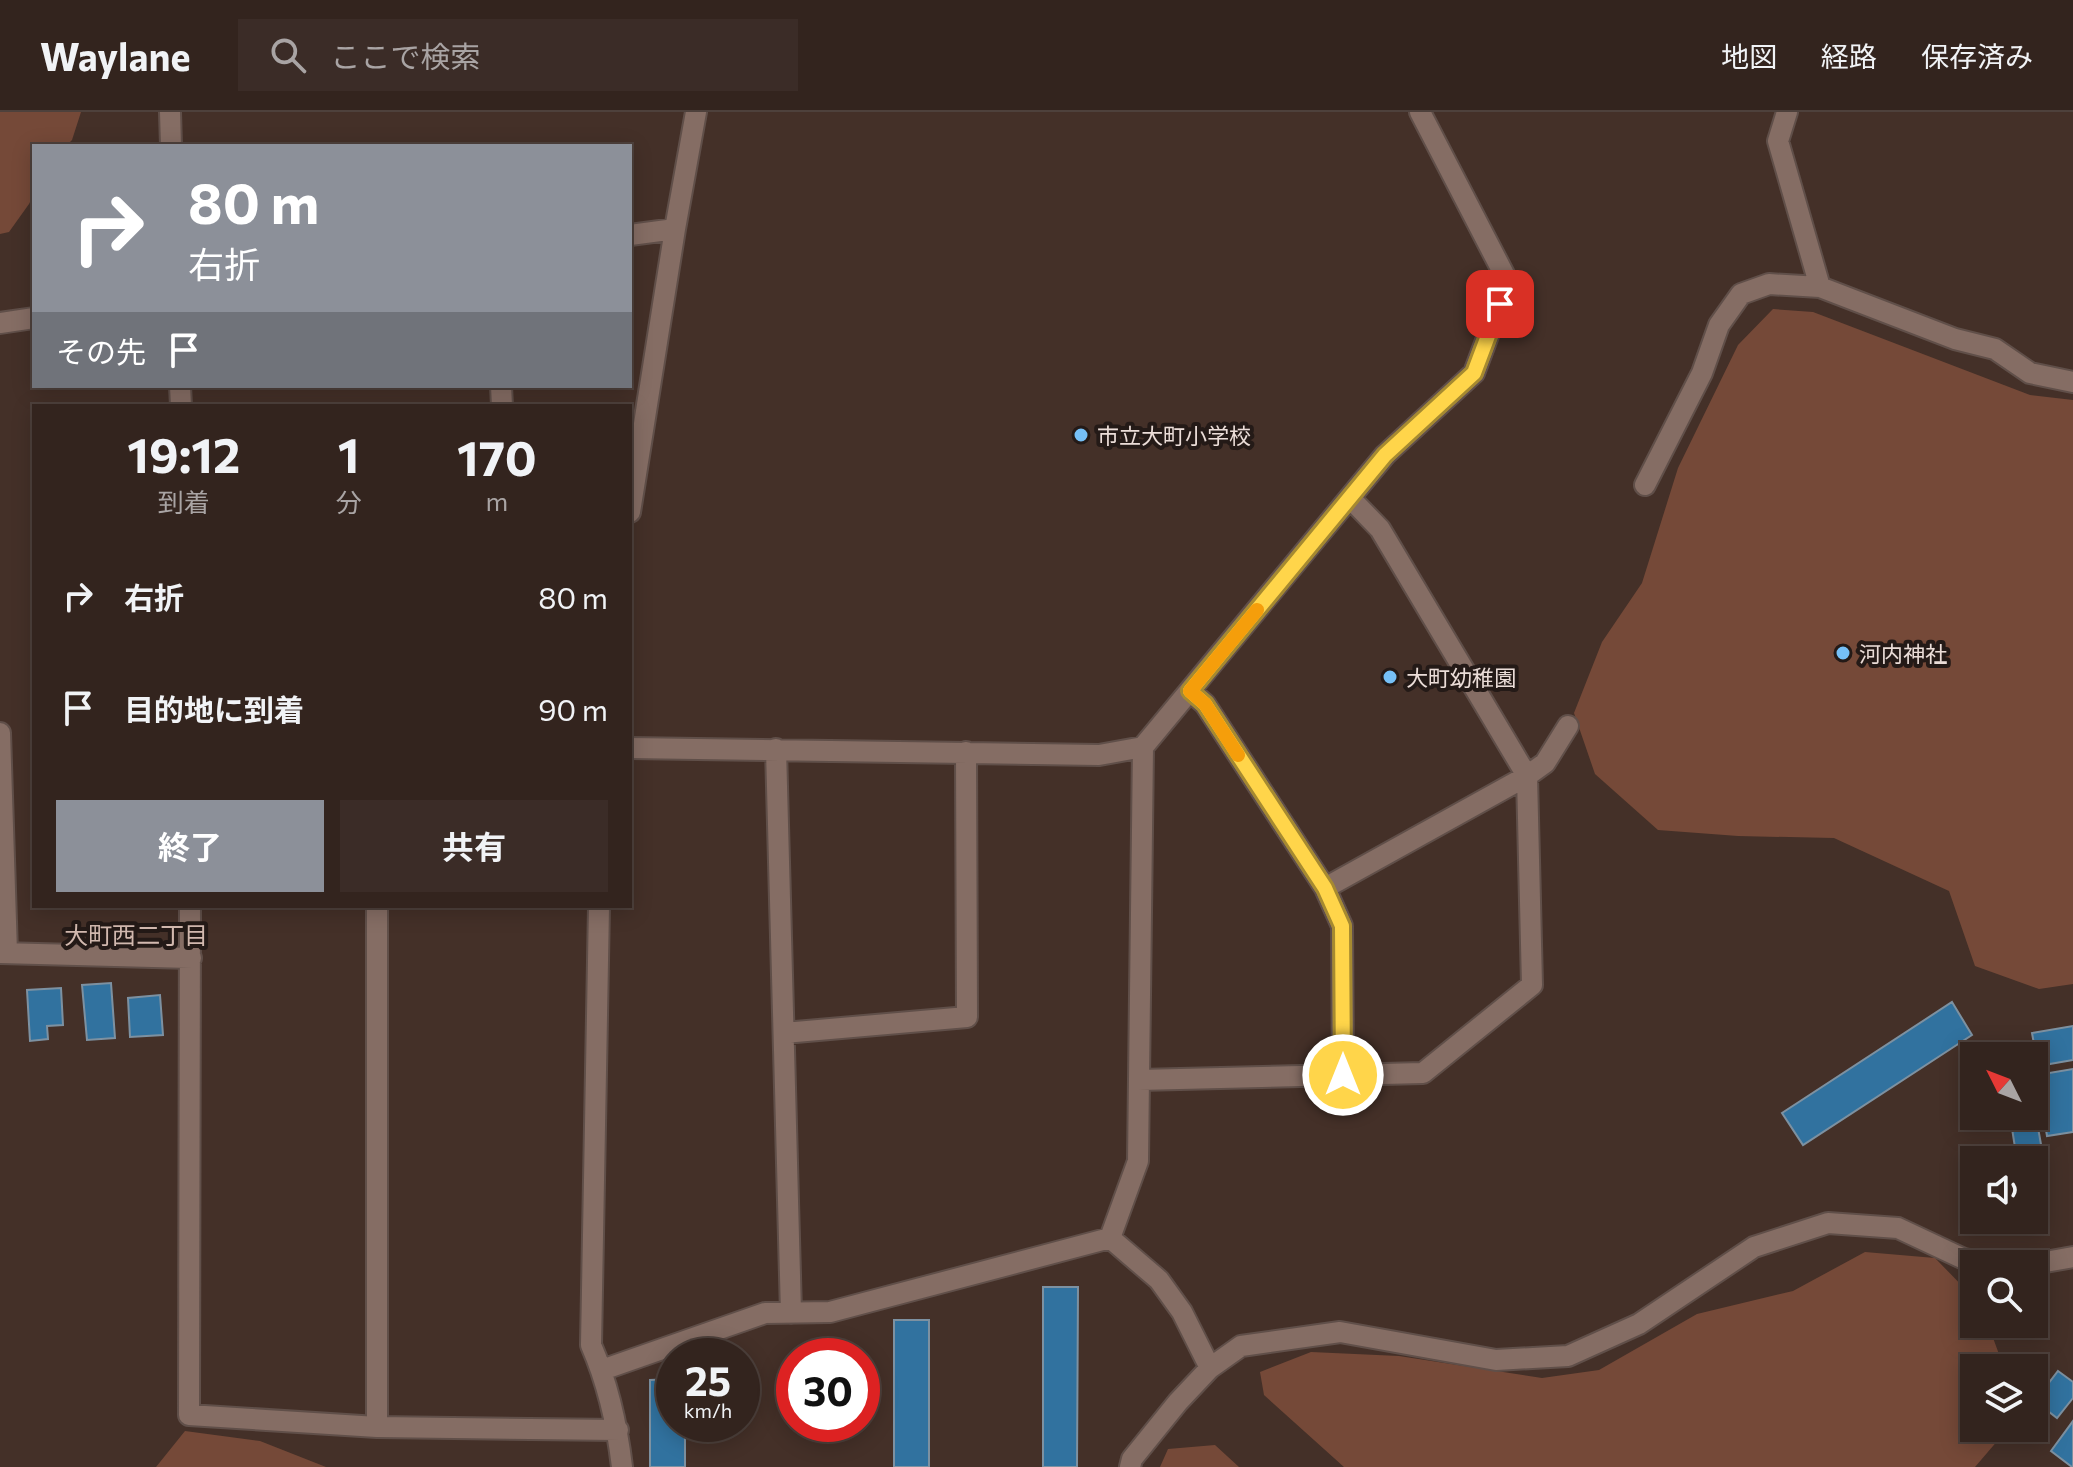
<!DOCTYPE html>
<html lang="ja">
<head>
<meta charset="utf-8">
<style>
	:root { --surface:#33241e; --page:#3b2c27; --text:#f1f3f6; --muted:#a9a4a4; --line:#4e413c; --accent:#8c9099 }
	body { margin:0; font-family:Commissioner,"Noto Sans JP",sans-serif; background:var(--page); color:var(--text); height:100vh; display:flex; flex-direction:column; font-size:30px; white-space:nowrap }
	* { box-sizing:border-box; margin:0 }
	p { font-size:26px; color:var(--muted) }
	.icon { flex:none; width:44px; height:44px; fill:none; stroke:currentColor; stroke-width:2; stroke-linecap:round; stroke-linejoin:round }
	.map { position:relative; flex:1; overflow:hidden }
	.panel { position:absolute; left:32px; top:292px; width:600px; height:504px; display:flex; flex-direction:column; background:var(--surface); border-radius:0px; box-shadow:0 4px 20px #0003,0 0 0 2px var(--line) }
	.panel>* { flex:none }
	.hud { position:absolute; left:32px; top:32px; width:600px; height:244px; border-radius:0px; box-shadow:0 4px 20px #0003,0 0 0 2px var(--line); background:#8c9099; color:#fff; overflow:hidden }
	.needle { width:52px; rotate:312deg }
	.tools { position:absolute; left:1960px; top:930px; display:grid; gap:16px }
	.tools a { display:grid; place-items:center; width:88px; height:88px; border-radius:0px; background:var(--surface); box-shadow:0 4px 20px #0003,0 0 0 2px var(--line); font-size:40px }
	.speed { position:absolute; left:656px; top:1226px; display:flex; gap:16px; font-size:40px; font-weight:700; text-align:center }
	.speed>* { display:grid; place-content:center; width:104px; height:104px; border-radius:50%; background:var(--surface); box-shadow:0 4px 20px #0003,0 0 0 2px var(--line); line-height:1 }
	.speed small { font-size:20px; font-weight:400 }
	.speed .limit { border:12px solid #d22; background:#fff; color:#111 }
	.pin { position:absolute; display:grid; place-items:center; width:68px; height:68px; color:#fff; margin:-34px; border-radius:16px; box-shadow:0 4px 12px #0006 }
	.me { position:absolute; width:88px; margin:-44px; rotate:0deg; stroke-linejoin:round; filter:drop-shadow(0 0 6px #0008) }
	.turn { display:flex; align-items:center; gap:28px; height:168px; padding:0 24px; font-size:36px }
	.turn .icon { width:104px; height:104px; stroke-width:2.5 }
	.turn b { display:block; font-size:56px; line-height:68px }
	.then { display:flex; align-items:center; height:76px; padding:0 24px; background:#0003; gap:16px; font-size:30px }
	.eta { display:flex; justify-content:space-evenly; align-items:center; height:136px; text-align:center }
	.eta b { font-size:48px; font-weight:700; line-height:56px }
	.button { display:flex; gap:16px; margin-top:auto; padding:16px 24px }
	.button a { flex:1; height:92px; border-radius:0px; background:var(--accent); color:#fff; font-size:32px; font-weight:700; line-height:92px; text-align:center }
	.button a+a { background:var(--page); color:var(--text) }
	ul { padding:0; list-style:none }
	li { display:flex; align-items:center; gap:24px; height:112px; padding:0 24px }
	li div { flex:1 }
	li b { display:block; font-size:30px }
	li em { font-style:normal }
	header { display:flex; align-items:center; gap:48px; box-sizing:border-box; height:112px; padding:0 40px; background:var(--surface); border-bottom:2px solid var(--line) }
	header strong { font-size:38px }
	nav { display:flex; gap:44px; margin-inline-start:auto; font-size:28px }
	.search { width:560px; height:72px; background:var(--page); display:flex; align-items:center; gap:20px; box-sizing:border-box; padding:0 28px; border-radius:0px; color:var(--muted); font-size:30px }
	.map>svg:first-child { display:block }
</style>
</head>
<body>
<header>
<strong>Waylane</strong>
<div class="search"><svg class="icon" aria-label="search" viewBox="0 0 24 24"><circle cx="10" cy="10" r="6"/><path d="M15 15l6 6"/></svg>ここで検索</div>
<nav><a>地図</a><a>経路</a><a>保存済み</a></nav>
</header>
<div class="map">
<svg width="2073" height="1355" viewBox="0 0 2073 1355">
	<rect width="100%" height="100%" fill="#443028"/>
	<path fill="#754938" d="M0,0H81L72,28L66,34H34V82L29,92L9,120L0,122Z
		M1773,197L1813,200L2030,283L2073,288V872L2039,877L1975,854L1949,779L1834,726L1738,724L1658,718L1595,662L1574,601L1602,530L1642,471L1678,356L1738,233Z
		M1865,1140L1935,1146L1974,1186V1212H1988L2004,1256H1974V1316H2005V1320L1975,1355H1344L1264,1283L1260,1260L1311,1240L1399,1244L1542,1266L1599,1258L1697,1202L1793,1179Z
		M185,1319L260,1329L326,1355H156Z
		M1215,1333L1239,1355H1160L1168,1337Z"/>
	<path fill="#31729f" stroke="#7d91a1" stroke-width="2" d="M111,871L115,926L87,928L82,873Z
		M61,876L63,913L47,914L48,927L30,929L27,878Z
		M160,883L163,923L130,925L128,886Z
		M1952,890L1972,923L1803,1033L1782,1001Z
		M2073,914V948L2038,954L2032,921Z
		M2073,957V1020L2047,1024L2037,963Z
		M2034,993L2045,1055L2034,1057V1048H2017L2010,1004H2034Z
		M1043,1175H1078L1077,1355H1043Z
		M894,1208H929V1355H894Z
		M2058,1259L2073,1270V1286L2057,1306L2035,1289Z
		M674,1267V1312H685V1355H650V1268Z
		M2073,1309V1355H2072L2051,1339Z"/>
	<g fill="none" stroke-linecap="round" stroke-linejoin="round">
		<g stroke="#604f49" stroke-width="24">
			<path id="minor" d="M170,0L171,34
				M1787,0L1778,29L1820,175
				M630,123L675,117
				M0,211L34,206
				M180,274L181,294
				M501,274L502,294
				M1645,373L1702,261L1719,213L1741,182L1769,172L1820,175L1955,227L1995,237L2030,261L2073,270
				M630,400L675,117L696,0
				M1190,579L1205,592L1325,776L1342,814L1343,963
				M0,621L7,841
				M630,636L1099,643L1143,635L1385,343L1474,261L1508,170L1420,0
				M776,637L791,1201
				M1325,776L1527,664L1545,651L1568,614
				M190,794L189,1303L377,1315L618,1318
				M599,794L591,1233C608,1272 617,1312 622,1355
				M0,841L191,846
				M784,921L967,905L966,640
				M1139,968L1423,961L1532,873L1527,664L1380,417L1350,386
				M1110,1126L1138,1049L1143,635
				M2034,1152L2073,1145
				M602,1258L765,1201L830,1200L1110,1126L1159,1168L1182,1200L1210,1256
				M377,1315V794
				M1130,1355L1132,1347L1178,1290L1210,1256L1241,1234L1340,1220L1496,1248L1568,1244L1639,1212L1754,1135L1828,1111L1898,1116L1964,1147L1984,1152"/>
		</g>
		<use href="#minor" stroke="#856d64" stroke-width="20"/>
	</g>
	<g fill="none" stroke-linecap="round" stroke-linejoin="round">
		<g stroke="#a68a30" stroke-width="20">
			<path id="route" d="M1343,963L1342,814L1325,776L1205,592L1190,579L1385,343L1474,261L1500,192"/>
		</g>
		<use href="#route" stroke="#ffd54a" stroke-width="14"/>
		<path stroke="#f59e0b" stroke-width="14" d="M1238,643L1205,592L1190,579L1257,498"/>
	</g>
	<g fill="#76c0f7" stroke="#241a17" stroke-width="3">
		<circle cx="1081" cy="323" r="8"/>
		<circle cx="1843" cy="541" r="8"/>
		<circle cx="1390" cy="565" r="8"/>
	</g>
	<g text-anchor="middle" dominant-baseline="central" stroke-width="8" stroke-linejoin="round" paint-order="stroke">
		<g font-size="22" fill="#ebddd8" stroke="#241a17" text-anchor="start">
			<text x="1097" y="323">市立大町小学校</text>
			<text x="1859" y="541">河内神社</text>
			<text x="1406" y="565">大町幼稚園</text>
		</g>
		<g font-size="24" fill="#d2b9af" stroke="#241a17">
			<text x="136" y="822">大町西二丁目</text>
		</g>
	</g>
</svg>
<div class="tools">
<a><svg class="needle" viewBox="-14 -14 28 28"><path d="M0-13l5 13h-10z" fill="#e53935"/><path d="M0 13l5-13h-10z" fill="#a9a4a4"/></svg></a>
<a><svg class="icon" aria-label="sound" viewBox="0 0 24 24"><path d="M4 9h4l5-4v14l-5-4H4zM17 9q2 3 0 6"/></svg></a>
<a><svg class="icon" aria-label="search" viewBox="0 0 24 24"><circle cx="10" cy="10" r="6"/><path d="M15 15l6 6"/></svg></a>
<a><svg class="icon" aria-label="layers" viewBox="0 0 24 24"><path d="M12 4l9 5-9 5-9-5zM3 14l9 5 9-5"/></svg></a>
</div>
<div class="speed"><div>25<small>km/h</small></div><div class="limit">30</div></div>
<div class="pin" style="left:1500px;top:192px;background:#d93025"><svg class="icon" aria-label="arrive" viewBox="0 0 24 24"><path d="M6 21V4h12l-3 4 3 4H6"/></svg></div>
<svg class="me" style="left:1343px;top:963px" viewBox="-20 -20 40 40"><circle r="17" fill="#ffd54a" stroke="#fff" stroke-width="3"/><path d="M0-11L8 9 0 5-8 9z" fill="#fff"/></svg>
<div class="hud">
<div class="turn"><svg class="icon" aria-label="right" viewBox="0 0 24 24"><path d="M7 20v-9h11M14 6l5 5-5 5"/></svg><div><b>80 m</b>右折</div></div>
<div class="then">その先<svg class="icon" aria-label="arrive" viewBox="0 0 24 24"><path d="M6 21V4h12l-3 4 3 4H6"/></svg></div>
</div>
<section class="panel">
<div class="eta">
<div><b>19:12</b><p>到着</p></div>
<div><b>1</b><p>分</p></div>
<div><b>170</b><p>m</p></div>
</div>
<ul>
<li><svg class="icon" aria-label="right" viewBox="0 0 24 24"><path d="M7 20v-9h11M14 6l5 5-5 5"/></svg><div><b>右折</b></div><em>80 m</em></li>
<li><svg class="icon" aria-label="arrive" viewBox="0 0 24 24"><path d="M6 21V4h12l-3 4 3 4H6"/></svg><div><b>目的地に到着</b></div><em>90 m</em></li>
</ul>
<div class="button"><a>終了</a><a>共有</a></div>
</section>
</div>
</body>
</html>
